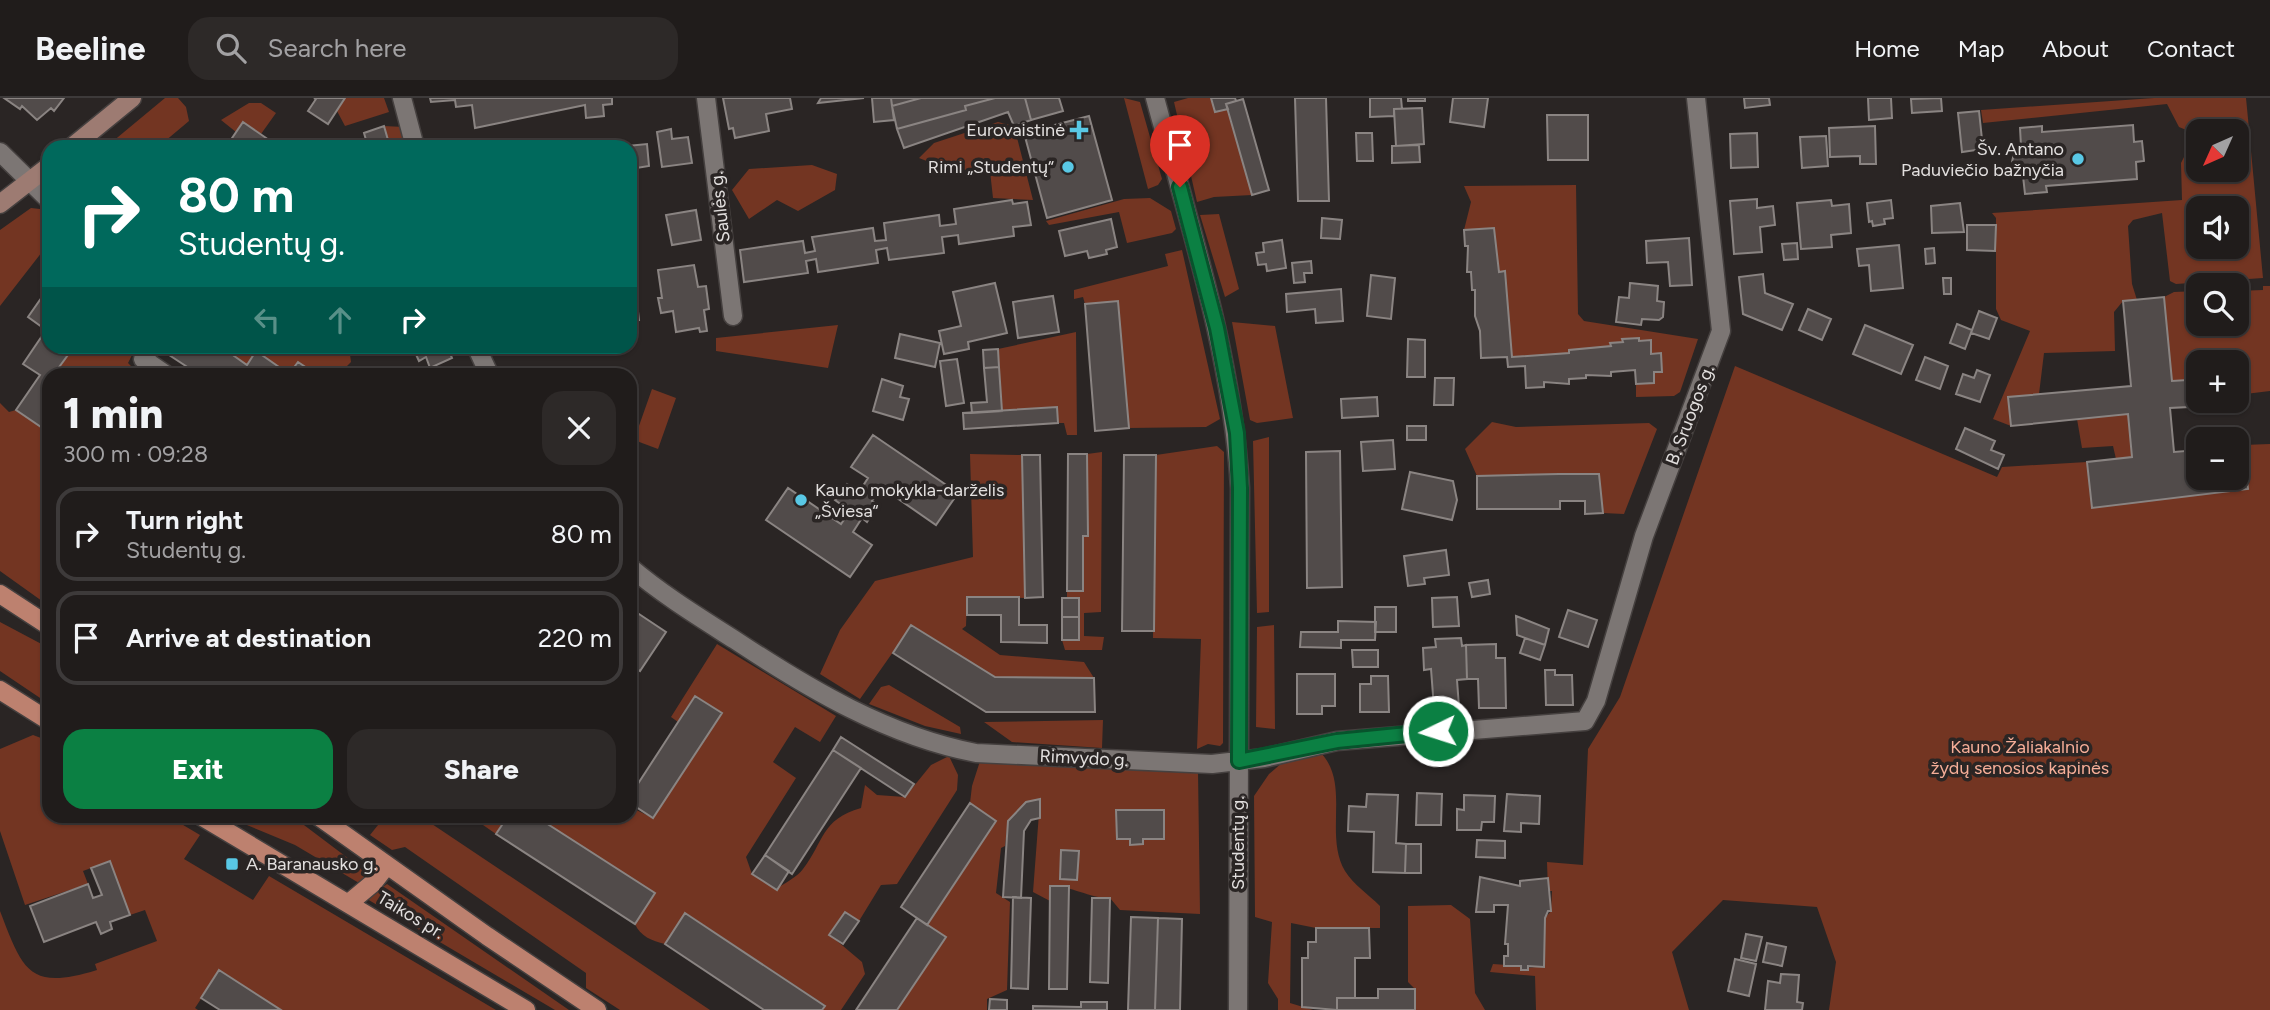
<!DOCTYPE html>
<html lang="en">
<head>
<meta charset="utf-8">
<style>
	:root { --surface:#201c1b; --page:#2d2928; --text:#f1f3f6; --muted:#a2a1a3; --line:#3d3a3a; --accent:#0b8043 }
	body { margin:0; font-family:Figtree,sans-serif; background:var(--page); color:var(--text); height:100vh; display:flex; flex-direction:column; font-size:26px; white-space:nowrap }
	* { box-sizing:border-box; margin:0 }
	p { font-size:23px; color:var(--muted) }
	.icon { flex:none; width:38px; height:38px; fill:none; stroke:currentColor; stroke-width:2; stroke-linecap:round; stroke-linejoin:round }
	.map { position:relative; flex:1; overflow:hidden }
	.details { position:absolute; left:42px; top:270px; width:595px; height:455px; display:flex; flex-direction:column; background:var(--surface); border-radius:21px; box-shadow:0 2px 5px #0004,0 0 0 2px var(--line) }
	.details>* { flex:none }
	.banner { position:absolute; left:42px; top:42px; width:595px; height:214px; border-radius:21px; box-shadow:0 2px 5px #0004,0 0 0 2px var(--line); background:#00695c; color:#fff; overflow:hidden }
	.needle { width:46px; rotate:225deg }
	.controls { position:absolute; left:2186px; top:21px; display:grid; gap:14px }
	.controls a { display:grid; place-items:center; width:63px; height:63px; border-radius:14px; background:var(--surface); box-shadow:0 2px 5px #0004,0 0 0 2px var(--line); font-size:35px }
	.pin { position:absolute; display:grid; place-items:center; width:60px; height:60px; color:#fff; margin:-72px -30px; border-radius:50% 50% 50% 0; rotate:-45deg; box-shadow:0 0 7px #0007 }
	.pin .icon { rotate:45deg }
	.me { position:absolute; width:77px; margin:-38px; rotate:266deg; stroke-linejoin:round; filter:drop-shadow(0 0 5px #0008) }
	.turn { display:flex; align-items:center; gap:24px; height:147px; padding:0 21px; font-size:32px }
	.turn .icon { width:91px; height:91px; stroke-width:2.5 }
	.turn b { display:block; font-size:49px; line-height:60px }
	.lanes { display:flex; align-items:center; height:66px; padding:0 21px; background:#0003; justify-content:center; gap:35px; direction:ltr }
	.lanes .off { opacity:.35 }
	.round { display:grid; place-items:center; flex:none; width:74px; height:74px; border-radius:21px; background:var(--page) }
	.headline { display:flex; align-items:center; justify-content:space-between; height:119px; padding:0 21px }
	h1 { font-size:42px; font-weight:800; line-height:52px }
	.button { display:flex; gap:14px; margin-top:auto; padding:14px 21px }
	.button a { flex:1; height:80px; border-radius:21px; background:var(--accent); color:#fff; font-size:28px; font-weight:800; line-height:80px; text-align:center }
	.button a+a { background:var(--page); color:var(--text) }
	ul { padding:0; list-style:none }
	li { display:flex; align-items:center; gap:21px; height:94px; margin:0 14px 10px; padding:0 7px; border:4px solid var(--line); border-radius:21px }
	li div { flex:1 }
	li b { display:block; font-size:26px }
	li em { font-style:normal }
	header { display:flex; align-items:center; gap:42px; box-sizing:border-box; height:98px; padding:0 35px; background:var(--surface); border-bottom:2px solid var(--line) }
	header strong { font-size:33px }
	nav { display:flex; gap:38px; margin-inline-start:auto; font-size:24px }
	.search { width:490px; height:63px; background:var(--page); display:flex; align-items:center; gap:18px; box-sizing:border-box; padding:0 24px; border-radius:21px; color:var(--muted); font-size:26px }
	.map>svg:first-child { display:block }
</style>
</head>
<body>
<header>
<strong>Beeline</strong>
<div class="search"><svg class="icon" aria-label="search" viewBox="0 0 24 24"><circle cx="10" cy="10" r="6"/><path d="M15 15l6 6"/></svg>Search here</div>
<nav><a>Home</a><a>Map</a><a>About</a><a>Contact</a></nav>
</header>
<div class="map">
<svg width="2270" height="912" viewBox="0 0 2270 912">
	<rect width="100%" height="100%" fill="#2a2524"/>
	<path fill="#733522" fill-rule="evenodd" d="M165,0H178L186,9L189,23L158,49H106Z
		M345,0H384L389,14L345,28L337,13Z
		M1124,0L1140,4L1162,81L1158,87L1148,91Z
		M1188,0H1211L1215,14L1228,11L1252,97L1214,99L1197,104L1174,4Z
		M2154,0H2246L2249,31L2245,35L2198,33L2196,36L2179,29L2167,6L1983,25L1981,12Z
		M249,5H261L276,15L261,36L243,24L236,34L221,22Z
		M998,24L1014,28L1033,102L993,100L990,73L947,71L919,60L934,45Z
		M384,28L404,29L409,49H390Z
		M2237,51L2251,53L2263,180L2176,186L2170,183L2162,115L2133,122L2128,128L2132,186L2137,202L2123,203L2114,214L2115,253L2044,255L2039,296L2008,300L2011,328L1993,321L2030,233L2001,222L1996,211V120L1992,115L2182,102L2181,65L2184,59L2198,53V72H2236ZM2198,110H2236V149H2198Z
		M812,67L837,76L835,92L798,113L777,102L749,121L732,92L749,71Z
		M1576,87L1578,216L1584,223L1698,241L1680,294L1674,298L1636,299V286L1654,285V274L1662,273L1661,256H1651V243L1622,242L1623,244L1611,245V248L1569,252V255L1512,259L1504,173L1499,174L1493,130L1464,132L1471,104L1464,88Z
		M1150,100L1171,113L1176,131L1172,135L1127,145L1119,114L1049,127L1046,123L1124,101Z
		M31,110L40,111L49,119V145L0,208V132Z
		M1219,116L1239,191L1225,199L1200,117Z
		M1182,152L1220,321L1206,329L1129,330L1118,204L1085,206L1083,199L1074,201V192L1168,168L1165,156Z
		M2263,188H2270V293L2237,297L2236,264H2198V301L2189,302L2187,282L2172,283L2164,199L2174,194L2198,193V226H2236L2237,193L2263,192Z
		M1232,224L1275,228L1293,320L1257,325L1250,322Z
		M838,227L828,270L716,253V240Z
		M1076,234L1077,337H1067L1064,325H1058L1057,309L1002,313L998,251Z
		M71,248L125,249L133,255L128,265L139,276H54Z
		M220,249H349L351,264L339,276H316L298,264L289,276L256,254L247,267Z
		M1735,268L1997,379L2002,369L2087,364L2092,410L2247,391L2243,347L2270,346V912H1829L1836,864L1817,809L1723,802L1672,854L1689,912H1536L1535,878L1490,874L1493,866L1521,868V871L1544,868L1545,820L1551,813L1552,793H1548L1547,764L1583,767L1588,651L1620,599Z
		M652,291L676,300L658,351L634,342Z
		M0,305L9,314L16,312L43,331L49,323V508L0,473Z
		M2128,316L2132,359L2116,361L2113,348L2082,350L2077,321Z
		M1492,324L1516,329L1649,325L1657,331L1624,416L1603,415L1599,376L1477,378L1465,351Z
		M1269,339V514L1257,515L1253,343Z
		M1217,348L1224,354L1223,645L1220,648L1208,646L1197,651L1201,541L1153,540L1156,357Z
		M1102,354L1101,514L1084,515V538L1104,539L1102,552H1065L1062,542H1078L1079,500H1067V493H1083V438L1088,437L1087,356Z
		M970,356L1022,357L1025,500L967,499L966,528L962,531L1000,557L1084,564L1094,580L995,579L912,527L860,601L820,576L840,532L875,483L973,459Z
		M0,524L49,550V606L0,573Z
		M1274,527L1275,631L1256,629L1257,529Z
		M717,546L836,618L820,644L795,629L773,664L796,680L746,759L752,776L776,791C785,785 797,779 803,771C824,744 821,721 861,710L865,687L877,697L905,699L931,667L949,658L958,677L957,692L897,786L881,787L859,823L845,814L830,837L862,864L865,876L841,912H822L825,907L686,815L665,846C652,843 640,838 635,826L654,795L535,718H630V709L653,720L722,615L696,598L678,624L671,619Z
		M889,587L960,629L961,636L925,628L869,606L881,589Z
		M1103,622L1102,650L1012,644L984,624Z
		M33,637L49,643V718H168L200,737L184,761L253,802L269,778L496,912H281L220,872L195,910L198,912H0V813C23,873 29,893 97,872L95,866L157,843L145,812L130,817L110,763L83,773L88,786L25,807L0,733V651Z
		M1322,656C1350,688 1324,737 1345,773C1353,786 1369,797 1380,808V830H1316L1291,825L1290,905L1313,912H1278V901L1268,885L1272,824L1255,819L1254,698L1269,676L1283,664Z
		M981,660L1198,673L1200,816L1120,812L1110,800C1088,800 1073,788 1050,788V803L1033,794L1040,702L1026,704L1008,723L1005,748L1001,750L996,795L1010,804L1007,892L987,901V912H897L946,839L927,827L996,723L970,705L972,688ZM1164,712V741H1143V746L1130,747V741H1117L1116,713ZM1061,753L1077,782L1060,780Z
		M225,718H292L369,776L359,785L295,747Z
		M376,718H420L710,912H620L586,890V875L405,749L392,752L370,737L382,722Z
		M470,718H508L496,736Z
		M387,786L569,912H555L367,801Z
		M1451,807L1470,821L1475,895L1485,912H1415V891L1408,884V808Z"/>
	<path fill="#514b4a" stroke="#8a8482" stroke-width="2" d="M4,0H64L54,13L51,10L37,22L22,8L20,11Z
		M314,0H345L328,26L308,13L316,1Z
		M430,0H612V6L603,7L604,18L586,20L585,7L475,30L472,7L456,9L455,2L431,4Z
		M723,0H790L792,11L766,16L769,33L735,40L733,30L729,31Z
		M821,0H864L818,5Z
		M872,0H891L894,22L874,24Z
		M891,0H921L892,8Z
		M921,0H995L965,8L966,12L897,31L892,8Z
		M995,0H1025L1031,22L1014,28L1008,14L904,50L897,31L966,12L965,8Z
		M1025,0H1059L1063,13L1031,22Z
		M1211,0H1235L1236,3L1226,6L1228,11L1215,14Z
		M1295,0H1326L1329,103H1298Z
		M1370,0H1401L1402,11H1394V18L1370,19Z
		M1408,0H1425V3H1408Z
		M1453,0H1488L1484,29L1450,24Z
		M1744,0H1769L1770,7L1745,10Z
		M1868,0H1891L1892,20L1869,22Z
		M1941,0L1942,13L1912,15L1911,1Z
		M1243,1L1269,92L1252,97L1226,6Z
		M1422,10L1424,46L1396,48L1394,11Z
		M1979,13L1983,51L1962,54L1958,15Z
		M1547,17H1588V62H1548Z
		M1089,18L1112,102L1047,120L1024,35Z
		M243,24L269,42L265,49H226Z
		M2133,27L2134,44L2142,43L2144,63L2136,64L2137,81L2046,88L2047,94L2025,96L2023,78L2012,64L2014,55L2021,48L2020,30L2042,28V34Z
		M384,28L390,49H368L364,35Z
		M1875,28L1876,66H1860V58L1830,59L1829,30Z
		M671,31L672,41L688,39L692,65L662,69L657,34Z
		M1356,35H1372L1373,63H1357Z
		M1757,35L1758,69L1731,70L1730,36Z
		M1826,38L1828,68L1802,70L1800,39Z
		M647,46L649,68L630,71V49L627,48Z
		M1419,47L1420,64L1392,65V48Z
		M1757,101V110L1773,108L1775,127L1760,129L1762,154L1734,156L1730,103Z
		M1012,102L1013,106L1027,104L1031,127L1013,129L1014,138L959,146L958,137L942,139L944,155L889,162L887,150L876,152L878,165L818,174L816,161L806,163L808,175L744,184L740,152L803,143L805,155L815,153L812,139L873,130L875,143L886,142L884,125L939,117L940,128L956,126L954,111Z
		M1831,102L1832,108L1849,106L1851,135L1831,137L1832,149L1801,151L1797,105Z
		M1891,102L1893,120L1884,121L1885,126L1873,128L1872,123L1869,124L1867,105Z
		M1960,105L1964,134L1932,135L1931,108Z
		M696,112L701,142L672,147L666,117Z
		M1322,120L1342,122L1340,141L1321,140Z
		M1111,121L1117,149L1106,152L1107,156L1089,160L1087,153L1065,158L1059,133Z
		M1967,127H1996L1995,153L1967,152Z
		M1494,130L1499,174L1505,173L1512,259L1569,255V252L1611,248L1610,245L1623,244L1622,241L1639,240V243L1651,242V256L1661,255L1662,274H1654V285L1636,286L1635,272L1611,274V278L1586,277V280L1569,281V286L1544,284V289L1526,290L1525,268L1508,269L1507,259L1481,260L1480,233L1475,218V192H1472L1471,174H1467L1468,148H1465L1464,132Z
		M1689,140L1692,187L1670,188L1668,164L1647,165L1646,143Z
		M1282,142L1286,170L1267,173L1266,166L1258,167L1256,155L1264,154L1263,145Z
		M1797,145L1798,161L1784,162L1782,146Z
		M1899,147L1903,190L1871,193L1869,167L1859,168L1857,151Z
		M1934,150L1935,165L1926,166L1925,151Z
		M1311,163L1312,175H1304L1305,184L1294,185L1292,165Z
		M694,167L698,189L706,188L709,211L704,212L707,233L700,234L699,230L676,234L673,213L661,215L658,200H662L658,172Z
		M1763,176L1765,195L1793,206L1782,232L1743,216L1739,179Z
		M1371,177L1395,180L1391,221L1367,218Z
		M1943,180H1951V196H1944Z
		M995,185L1007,235L968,244L969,251L944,256L939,233L961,228L953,194Z
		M1630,185L1658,188L1657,203L1664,204L1663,219L1659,222L1642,221L1641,227L1616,224L1619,199L1629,200Z
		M635,187L639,222L630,223V188Z
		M49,189V248L73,250L54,276H49V323L44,331L16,312L40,277L23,266L46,232L28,219Z
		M1341,191L1343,223L1316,225L1315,211L1287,214L1286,196Z
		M1053,198L1059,234L1018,240L1013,204Z
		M2164,199L2172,283L2187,282L2189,309L2170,310L2174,354L2198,352V380H2236V348L2243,347L2248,391L2092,410L2087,364L2132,359L2128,316L2011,328L2008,299L2131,288L2123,203Z
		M1118,203L1129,330L1095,333L1085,206Z
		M1808,211L1831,221L1822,242L1799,232Z
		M1979,213L1997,220L1989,241L1971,235Z
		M1957,226L1972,232L1965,251L1950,245Z
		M1865,227L1913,247L1901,276L1853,256Z
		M900,236L940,245L935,269L895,260Z
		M1408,241L1425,242V279H1407Z
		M125,248H139L133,255Z
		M162,248H220L247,267L256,253L289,276L298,264L316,276H198L160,251Z
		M447,248L452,260L430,270L426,259L419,263L413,250Z
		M998,251L999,269L984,270L983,252Z
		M1925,259L1948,268L1940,291L1916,282Z
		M957,261L964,305L946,308L940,263Z
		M999,269L1002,313L972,315L971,305L987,304L984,270Z
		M1977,272L1990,277L1980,304L1956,296L1963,276L1974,280Z
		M1435,280H1454L1453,307H1434Z
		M882,281L903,288L900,299L909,301L903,322L873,313Z
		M1377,299L1378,318L1342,320L1341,301Z
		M1057,309L1058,325L964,331L963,315Z
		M1407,328H1426V342H1407Z
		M1965,330L1995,343L1991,352L2004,357L1998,371L1956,351Z
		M873,337L958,395L936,427L881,389L872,403L878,407L867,424L862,420L853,434L872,447L850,479L766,422L788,390L841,426L850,413L835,402L847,386L859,394L868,380L851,369Z
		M1393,342L1395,371L1363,373L1361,344Z
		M1340,353L1342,489L1307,490L1306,354Z
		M1068,356H1087L1088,438H1083V493H1067Z
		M1022,357H1040L1043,499L1025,500Z
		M1124,357H1156L1154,533H1122Z
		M1410,374L1453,383L1457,402L1452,422L1402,411Z
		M1559,376H1599L1603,415L1585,416V403H1560V411H1477V378Z
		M1446,452L1449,477L1424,480L1425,486L1408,488L1404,458Z
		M1488,482L1490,496L1472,499L1469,485Z
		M967,499H1019V527H1047V545L1001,544V517H967Z
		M1457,499L1459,528L1433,529L1432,500Z
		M1062,500H1079V519H1062Z
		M1375,509H1396V534H1375Z
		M630,510L666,534L640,573L630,566Z
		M1568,512L1597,522L1588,549L1559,539Z
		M1516,518L1549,531L1545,547L1517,537Z
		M1062,519H1079V542H1062Z
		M1338,523L1376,524L1375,542H1341V550L1300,549L1301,534H1338Z
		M911,527L995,579L1094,580L1095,614H986L893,555Z
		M1461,540L1462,548L1466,547L1467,581L1457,582L1459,609L1434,610L1431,571L1424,572L1423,550L1436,549L1435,541Z
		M1525,540L1545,547L1540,562L1520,555Z
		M1496,546V560H1505L1506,610H1479L1478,581H1467L1466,547Z
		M1352,552H1378V569H1353Z
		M1545,572H1555V577H1572L1573,607H1546Z
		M1297,576H1335V608H1322V616H1297Z
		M1371,578H1388L1389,614H1360V586H1371Z
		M695,598L722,615L653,720L630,705V698Z
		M841,639L914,686L905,699L833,652Z
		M833,652L861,670L792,776L765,757Z
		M1417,695L1442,696L1441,727H1416Z
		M1367,696L1398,697L1396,745L1406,746L1405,775L1373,774L1374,734L1348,733L1349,708L1366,709Z
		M1507,696L1540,698L1539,726L1521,725V734L1504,733Z
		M1464,697L1495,698L1494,724H1482L1481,732H1457V711L1464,712Z
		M1040,701V720L1031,722L1024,733L1021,800L1003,799L1008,723L1026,704Z
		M970,705L996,723L927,827L901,809Z
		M1116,712H1164V741H1143V746L1130,747V741H1117Z
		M508,718H535L655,795L635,826L496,736Z
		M1477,742L1505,743V760L1476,759Z
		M1406,746H1421V775H1405Z
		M1061,752L1079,753L1077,782L1060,781Z
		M765,757L789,773L777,792L752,776Z
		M110,763L130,817L110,824L112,831L101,836L96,824L44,844L30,808L88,786L93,800L102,797L91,770Z
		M1480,779L1520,788V783L1548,780L1551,813H1548L1545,820L1544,869L1528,868V872H1521V868H1504V858H1508V846H1505L1508,807H1494V814H1476Z
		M1050,788H1069L1067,891H1049Z
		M1013,799L1031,800L1028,891L1011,890Z
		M1092,800H1110L1108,885L1090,884Z
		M845,814L859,823L843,846L829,837Z
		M685,815L825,908L822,912H764L665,846Z
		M1131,819L1158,820L1155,912H1128Z
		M917,820L946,839L897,912H856Z
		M1158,820L1182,821L1180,912H1155Z
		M1316,830H1369L1370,860H1355V900H1337V912L1302,909V860H1308V844H1316Z
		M1746,836L1762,839L1756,863L1741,860Z
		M1767,845L1786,849L1782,868L1763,864Z
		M1735,861L1756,866L1749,898L1728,893Z
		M219,872L281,912H220L201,900Z
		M1781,876L1799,877L1797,904L1803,905L1802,912H1765L1768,883L1780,885Z
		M1378,891H1415V912H1337V900H1378Z
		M990,901L1007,902V912H989Z
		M1081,904H1107V912H1033V908L1081,909Z"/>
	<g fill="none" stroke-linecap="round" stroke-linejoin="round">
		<g stroke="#45403f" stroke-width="21">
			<path id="street" d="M402,0L415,49
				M706,0L733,218
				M1155,0C1190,129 1232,256 1240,390L1238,912
				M0,54L49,102
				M152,248L143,261L165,276
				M476,248L489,276
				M630,469C663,497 699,519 735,542C809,591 888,638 976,655L1212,666L1264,660L1337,643L1585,623L1596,603L1644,438L1721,233L1696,0"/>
		</g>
		<g stroke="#45403f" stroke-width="21">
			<path id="secondary" d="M72,49L132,0
				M0,106L49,68"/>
		</g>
		<g stroke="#45403f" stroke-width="21">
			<path id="primary" d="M0,496L49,528
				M0,592L49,623
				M201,718L526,912
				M318,718L487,838L597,912
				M349,805L373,785L387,767"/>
		</g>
		<use href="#street" stroke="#7c7674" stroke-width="18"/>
		<use href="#secondary" stroke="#9d7b72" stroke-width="18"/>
		<use href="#primary" stroke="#bd816f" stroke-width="18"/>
	</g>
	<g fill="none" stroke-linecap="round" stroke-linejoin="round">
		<g stroke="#07532c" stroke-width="18">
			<path id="route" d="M1180,89L1217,230L1237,335L1240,390L1239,663L1337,643L1438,633"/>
		</g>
		<use href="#route" stroke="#0b8043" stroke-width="12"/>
	</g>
	<g fill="#59c8e5" stroke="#2a2524" stroke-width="2.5">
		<path d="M1075.5 21.5h7v7h7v7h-7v7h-7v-7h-7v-7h7z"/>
		<circle cx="2078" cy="61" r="7"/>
		<circle cx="1068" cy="69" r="7"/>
		<circle cx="801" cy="402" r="7"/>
		<rect x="225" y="759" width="14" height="14" rx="3.5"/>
	</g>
	<g text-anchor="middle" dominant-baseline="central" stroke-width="7" stroke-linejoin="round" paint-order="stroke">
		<g font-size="18" fill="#e2dfde" stroke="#2a2524" text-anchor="end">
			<text x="1065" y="32">Eurovaistinė</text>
			<text x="2064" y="51">Šv. Antano<tspan x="2064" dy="21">Paduviečio bažnyčia</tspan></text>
			<text x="1054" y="69">Rimi „Studentų“</text>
			<text x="815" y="392" text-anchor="start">Kauno mokykla-darželis<tspan x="815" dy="21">„Šviesa“</tspan></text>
			<text x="246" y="766" text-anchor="start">A. Baranausko g.</text>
		</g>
		<g font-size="18" fill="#e2dfde" stroke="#2a2524">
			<text transform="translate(720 109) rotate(-96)">Saulės g.</text>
			<text transform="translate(1690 317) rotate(-69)">B. Sruogos g.</text>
			<text transform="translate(1084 660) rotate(3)">Rimvydo g.</text>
			<text transform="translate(1238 745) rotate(-90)">Studentų g.</text>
			<text transform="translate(411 817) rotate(31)">Taikos pr.</text>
		</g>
		<g font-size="18" fill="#f6ae98" stroke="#2a2524">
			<text x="2020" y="649">Kauno Žaliakalnio<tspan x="2020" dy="21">žydų senosios kapinės</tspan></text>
		</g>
	</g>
</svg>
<div class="controls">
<a><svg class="needle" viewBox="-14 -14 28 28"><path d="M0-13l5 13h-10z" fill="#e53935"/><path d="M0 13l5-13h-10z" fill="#a2a1a3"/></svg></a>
<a><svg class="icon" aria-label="sound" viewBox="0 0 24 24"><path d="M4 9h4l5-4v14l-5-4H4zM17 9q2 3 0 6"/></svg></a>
<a><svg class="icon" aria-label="search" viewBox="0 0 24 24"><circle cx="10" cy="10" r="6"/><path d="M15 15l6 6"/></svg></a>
<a>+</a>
<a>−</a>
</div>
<div class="pin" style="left:1180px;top:89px;background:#d93025"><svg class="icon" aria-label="arrive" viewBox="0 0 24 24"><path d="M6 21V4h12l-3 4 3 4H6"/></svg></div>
<svg class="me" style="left:1438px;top:633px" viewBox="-20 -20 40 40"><circle r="17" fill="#0b8043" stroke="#fff" stroke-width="3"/><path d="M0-11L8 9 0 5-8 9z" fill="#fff"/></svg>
<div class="banner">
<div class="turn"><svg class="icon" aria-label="right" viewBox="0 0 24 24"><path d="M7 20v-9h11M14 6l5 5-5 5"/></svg><div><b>80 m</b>Studentų g.</div></div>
<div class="lanes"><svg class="icon off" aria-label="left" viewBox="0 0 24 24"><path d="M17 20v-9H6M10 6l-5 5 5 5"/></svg><svg class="icon off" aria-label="ahead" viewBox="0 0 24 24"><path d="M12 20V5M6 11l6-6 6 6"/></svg><svg class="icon" aria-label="right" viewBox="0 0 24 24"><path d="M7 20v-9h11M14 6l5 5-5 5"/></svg></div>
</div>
<section class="details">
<div class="headline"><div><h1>1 min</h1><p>300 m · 09:28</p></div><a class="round"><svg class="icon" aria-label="close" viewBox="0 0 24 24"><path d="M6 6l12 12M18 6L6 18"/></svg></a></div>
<ul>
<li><svg class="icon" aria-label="right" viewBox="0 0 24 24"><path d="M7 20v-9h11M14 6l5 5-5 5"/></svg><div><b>Turn right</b><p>Studentų g.</p></div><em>80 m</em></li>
<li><svg class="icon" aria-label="arrive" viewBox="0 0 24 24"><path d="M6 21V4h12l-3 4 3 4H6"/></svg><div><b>Arrive at destination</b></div><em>220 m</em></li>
</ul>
<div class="button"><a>Exit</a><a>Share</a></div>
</section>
</div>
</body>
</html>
